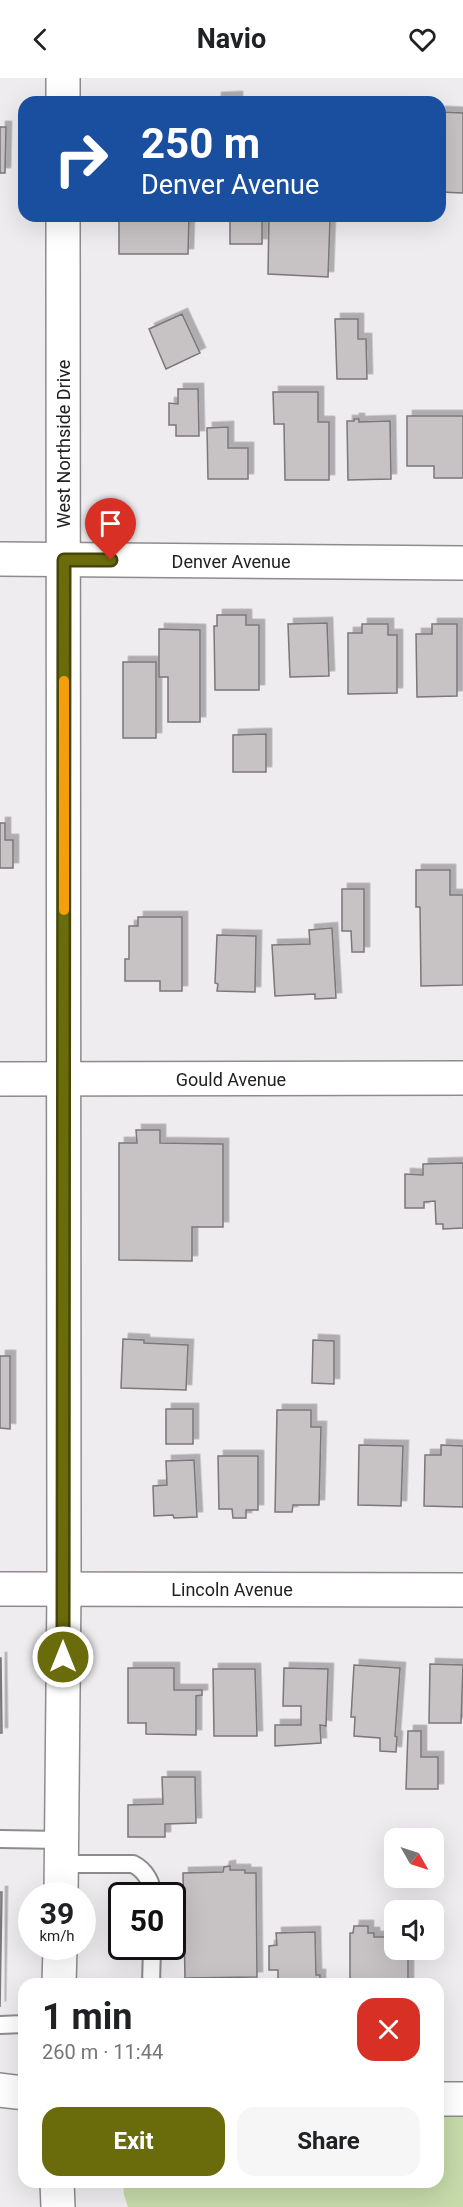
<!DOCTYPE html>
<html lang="en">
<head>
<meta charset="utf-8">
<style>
	:root { --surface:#fff; --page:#f6f6f6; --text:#202124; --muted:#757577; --accent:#6a6b0b }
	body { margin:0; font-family:Roboto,sans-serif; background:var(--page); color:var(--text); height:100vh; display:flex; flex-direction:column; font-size:22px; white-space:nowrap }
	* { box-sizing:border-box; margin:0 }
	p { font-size:20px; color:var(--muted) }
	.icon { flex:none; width:33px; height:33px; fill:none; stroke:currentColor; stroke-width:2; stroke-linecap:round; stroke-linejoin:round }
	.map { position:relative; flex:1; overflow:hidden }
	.panel { position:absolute; left:18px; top:1900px; width:426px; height:210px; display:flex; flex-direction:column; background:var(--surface); border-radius:18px; box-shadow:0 6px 24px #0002 }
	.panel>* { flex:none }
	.top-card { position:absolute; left:18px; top:18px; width:428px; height:126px; border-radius:18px; box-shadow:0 6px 24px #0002; background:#1a4fa0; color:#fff; overflow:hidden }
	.needle { width:39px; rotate:129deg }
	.buttons { position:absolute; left:384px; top:1750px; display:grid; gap:12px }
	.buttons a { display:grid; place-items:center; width:60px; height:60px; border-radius:12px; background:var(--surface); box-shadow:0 6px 24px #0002; font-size:30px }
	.speed { position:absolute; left:18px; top:1804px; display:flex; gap:12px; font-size:30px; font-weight:700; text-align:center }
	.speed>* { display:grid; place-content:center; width:78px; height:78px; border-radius:50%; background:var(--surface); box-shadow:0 6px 24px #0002; line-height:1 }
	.speed small { font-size:15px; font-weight:400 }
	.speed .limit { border:3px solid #111; border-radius:9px; background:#fff; color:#111 }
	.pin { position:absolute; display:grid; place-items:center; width:51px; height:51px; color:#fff; margin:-62px -26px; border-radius:50% 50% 50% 0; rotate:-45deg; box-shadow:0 0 6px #0007 }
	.pin .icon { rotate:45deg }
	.me { position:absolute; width:66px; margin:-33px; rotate:0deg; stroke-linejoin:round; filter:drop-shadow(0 0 4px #0008) }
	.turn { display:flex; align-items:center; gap:21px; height:126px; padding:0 24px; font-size:27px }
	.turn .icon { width:78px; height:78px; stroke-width:2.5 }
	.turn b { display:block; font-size:42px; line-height:51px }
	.round { display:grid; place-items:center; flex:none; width:63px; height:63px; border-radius:18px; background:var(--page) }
	.headline { display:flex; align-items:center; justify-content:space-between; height:102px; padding:0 24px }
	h1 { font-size:36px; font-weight:700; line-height:45px }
	.button { display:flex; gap:12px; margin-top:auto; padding:12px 24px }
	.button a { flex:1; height:69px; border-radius:18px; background:var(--accent); color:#fff; font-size:24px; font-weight:700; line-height:69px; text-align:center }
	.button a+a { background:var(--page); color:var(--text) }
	header { display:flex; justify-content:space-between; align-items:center; height:78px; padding:0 24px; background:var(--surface); font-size:27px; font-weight:700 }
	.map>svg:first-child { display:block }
</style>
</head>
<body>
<header><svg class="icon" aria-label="back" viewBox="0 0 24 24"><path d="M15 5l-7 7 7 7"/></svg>Navio<svg class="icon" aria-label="heart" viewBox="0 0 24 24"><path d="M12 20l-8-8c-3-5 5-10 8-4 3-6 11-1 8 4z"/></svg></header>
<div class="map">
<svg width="463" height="2129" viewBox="0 0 463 2129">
	<defs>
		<filter id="shadow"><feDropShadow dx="5.5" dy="-5.5" stdDeviation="0" flood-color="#0004"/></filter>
	</defs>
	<rect width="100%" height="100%" fill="#eeecef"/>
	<path fill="#c5d9a9" d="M438,2033H463V2129H128L124,2117L123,2105L438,2104Z"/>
	<path fill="#c7c3c5" stroke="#7b7779" stroke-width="1.5" filter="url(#shadow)" d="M237,19V24H216V20Z
		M440,34L463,35V115L440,114Z
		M0,49H6L5,95H0Z
		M119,138H189L188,176H119Z
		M230,138H262V166H230Z
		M269,138H287V141L330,142L328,199L268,196Z
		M182,236L200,275L166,291L149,251Z
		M335,241H358V261H366L367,301H337Z
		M178,311H198L199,358H176V347H169V325L178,326Z
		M273,314H318V344H329V402H285L284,346H274Z
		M407,338H463V400H434V388H407Z
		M354,341H359V344L390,343L391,401L348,402L347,343H354Z
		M228,349V370H248V401H208L207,350Z
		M217,537H246V547H259V612H215L214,548H217Z
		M327,545L329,598L290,599L288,546Z
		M362,546H388V557H397V615L348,616V555H362Z
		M432,546H457V618L417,619L416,556H432Z
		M159,551L200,552V644H168V599H159Z
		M123,584H156V660H123Z
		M266,656V694H233V657Z
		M0,745H5V762H13V790H0Z
		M416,792H450V817H463V907L421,908L420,829H416Z
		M342,811H364V874H352L351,853H342Z
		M138,839H182V913H160V903H125V881H129V848H138Z
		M332,850L336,920L315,921V916L275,918L272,867L310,866L309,852Z
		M217,857L256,858L255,914L217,913L218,906L215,905Z
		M136,1052H160V1065L223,1066V1149H192V1183L119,1182V1065H137Z
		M463,1085V1150L443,1151V1146H436L435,1123L424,1124V1130H405V1096L423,1097V1086Z
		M123,1261L144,1262V1265L188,1267L186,1312L121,1310Z
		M313,1262L334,1263V1306L312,1305Z
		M0,1278H10V1351L0,1350Z
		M166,1331H193V1366H166Z
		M277,1332H311V1349H321L319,1427H293L292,1434H275Z
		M359,1367L403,1368L401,1428L358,1427Z
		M441,1367L463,1368V1429L424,1428L425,1377H441Z
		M218,1378H258V1432H246V1440H233L232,1431H219Z
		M194,1382L197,1439L174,1440L173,1437L154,1438L153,1408L167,1407L166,1383Z
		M0,1580H1L2,1655H0Z
		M430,1586L463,1587L461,1645H429Z
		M354,1587L400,1590L395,1658L397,1659L396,1674L380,1673V1660L354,1658L355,1639H351Z
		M128,1590H174V1612H202V1617L196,1618V1657L146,1656V1645H128Z
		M284,1590L328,1591L326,1648L320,1647L321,1665L275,1668V1647H301V1628H283Z
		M213,1591H255L257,1658H214Z
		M408,1653H421V1679H438V1711H406Z
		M162,1699H195L196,1745L165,1746V1759H128V1727L163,1726Z
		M230,1788V1792H245V1795H256L257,1899L185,1900L183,1795L223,1794L224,1789Z
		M0,1814H2L0,1929Z
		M354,1848H368V1855H374V1859H388V1869H394V1872H404V1875H408V1906H350V1855H353Z
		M315,1854L316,1897H320V1906H278V1892H269V1868L277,1867L276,1855Z"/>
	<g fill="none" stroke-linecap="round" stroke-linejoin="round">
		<g stroke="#8d8b8e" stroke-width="20">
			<path id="service" d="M0,1761L62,1762
				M62,1786H133C145,1792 153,1805 152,1818
				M151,1906L152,1869
				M0,1947L24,1946"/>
		</g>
		<g stroke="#8d8b8e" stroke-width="36">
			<path id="minor" d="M0,481L463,485
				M0,1001L463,1000
				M0,1511L463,1512
				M0,2012L24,2015
				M438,2021H463"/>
		</g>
		<g stroke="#8d8b8e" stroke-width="36">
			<path id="secondary" d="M63,0V24
				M61,1818L64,1511L63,138
				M59,1906L60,1869
				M57,2104L58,2129"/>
		</g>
		<use href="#service" stroke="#fff" stroke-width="16"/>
		<use href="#minor" stroke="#fff" stroke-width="33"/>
		<use href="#secondary" stroke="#fff" stroke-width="33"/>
	</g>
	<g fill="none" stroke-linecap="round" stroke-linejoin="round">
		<g stroke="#454607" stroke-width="15">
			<path id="route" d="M63,1579L64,482H111"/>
		</g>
		<use href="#route" stroke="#6a6b0b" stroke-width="10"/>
		<path stroke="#f59e0b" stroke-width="10" d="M64,603V832"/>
	</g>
	<g text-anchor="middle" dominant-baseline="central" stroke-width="5" stroke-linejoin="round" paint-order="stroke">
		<g font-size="18" fill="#222122" stroke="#fff">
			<text transform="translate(63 366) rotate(-90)">West Northside Drive</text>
			<text x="231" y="483">Denver Avenue</text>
			<text x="231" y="1001">Gould Avenue</text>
			<text x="232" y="1511">Lincoln Avenue</text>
		</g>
	</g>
</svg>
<div class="buttons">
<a><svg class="needle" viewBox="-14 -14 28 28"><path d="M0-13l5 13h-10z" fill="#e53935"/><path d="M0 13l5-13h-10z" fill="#757577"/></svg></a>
<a><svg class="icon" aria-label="sound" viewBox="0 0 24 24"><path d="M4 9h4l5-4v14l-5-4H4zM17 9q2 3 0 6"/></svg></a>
</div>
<div class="speed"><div>39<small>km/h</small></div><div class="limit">50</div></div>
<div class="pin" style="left:111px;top:482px;background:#d93025"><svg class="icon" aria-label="arrive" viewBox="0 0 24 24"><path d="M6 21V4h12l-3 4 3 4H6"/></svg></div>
<svg class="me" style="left:63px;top:1579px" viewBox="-20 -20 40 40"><circle r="17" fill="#6a6b0b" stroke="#fff" stroke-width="3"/><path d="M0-11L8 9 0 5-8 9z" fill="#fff"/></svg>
<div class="top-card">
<div class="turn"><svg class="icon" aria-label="right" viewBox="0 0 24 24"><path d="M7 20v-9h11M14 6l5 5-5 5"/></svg><div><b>250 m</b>Denver Avenue</div></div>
</div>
<section class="panel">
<div class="headline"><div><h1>1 min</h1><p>260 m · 11:44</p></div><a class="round" style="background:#d93025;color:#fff"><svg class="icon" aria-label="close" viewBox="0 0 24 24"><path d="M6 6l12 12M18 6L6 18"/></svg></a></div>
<div class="button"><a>Exit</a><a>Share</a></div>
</section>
</div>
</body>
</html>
